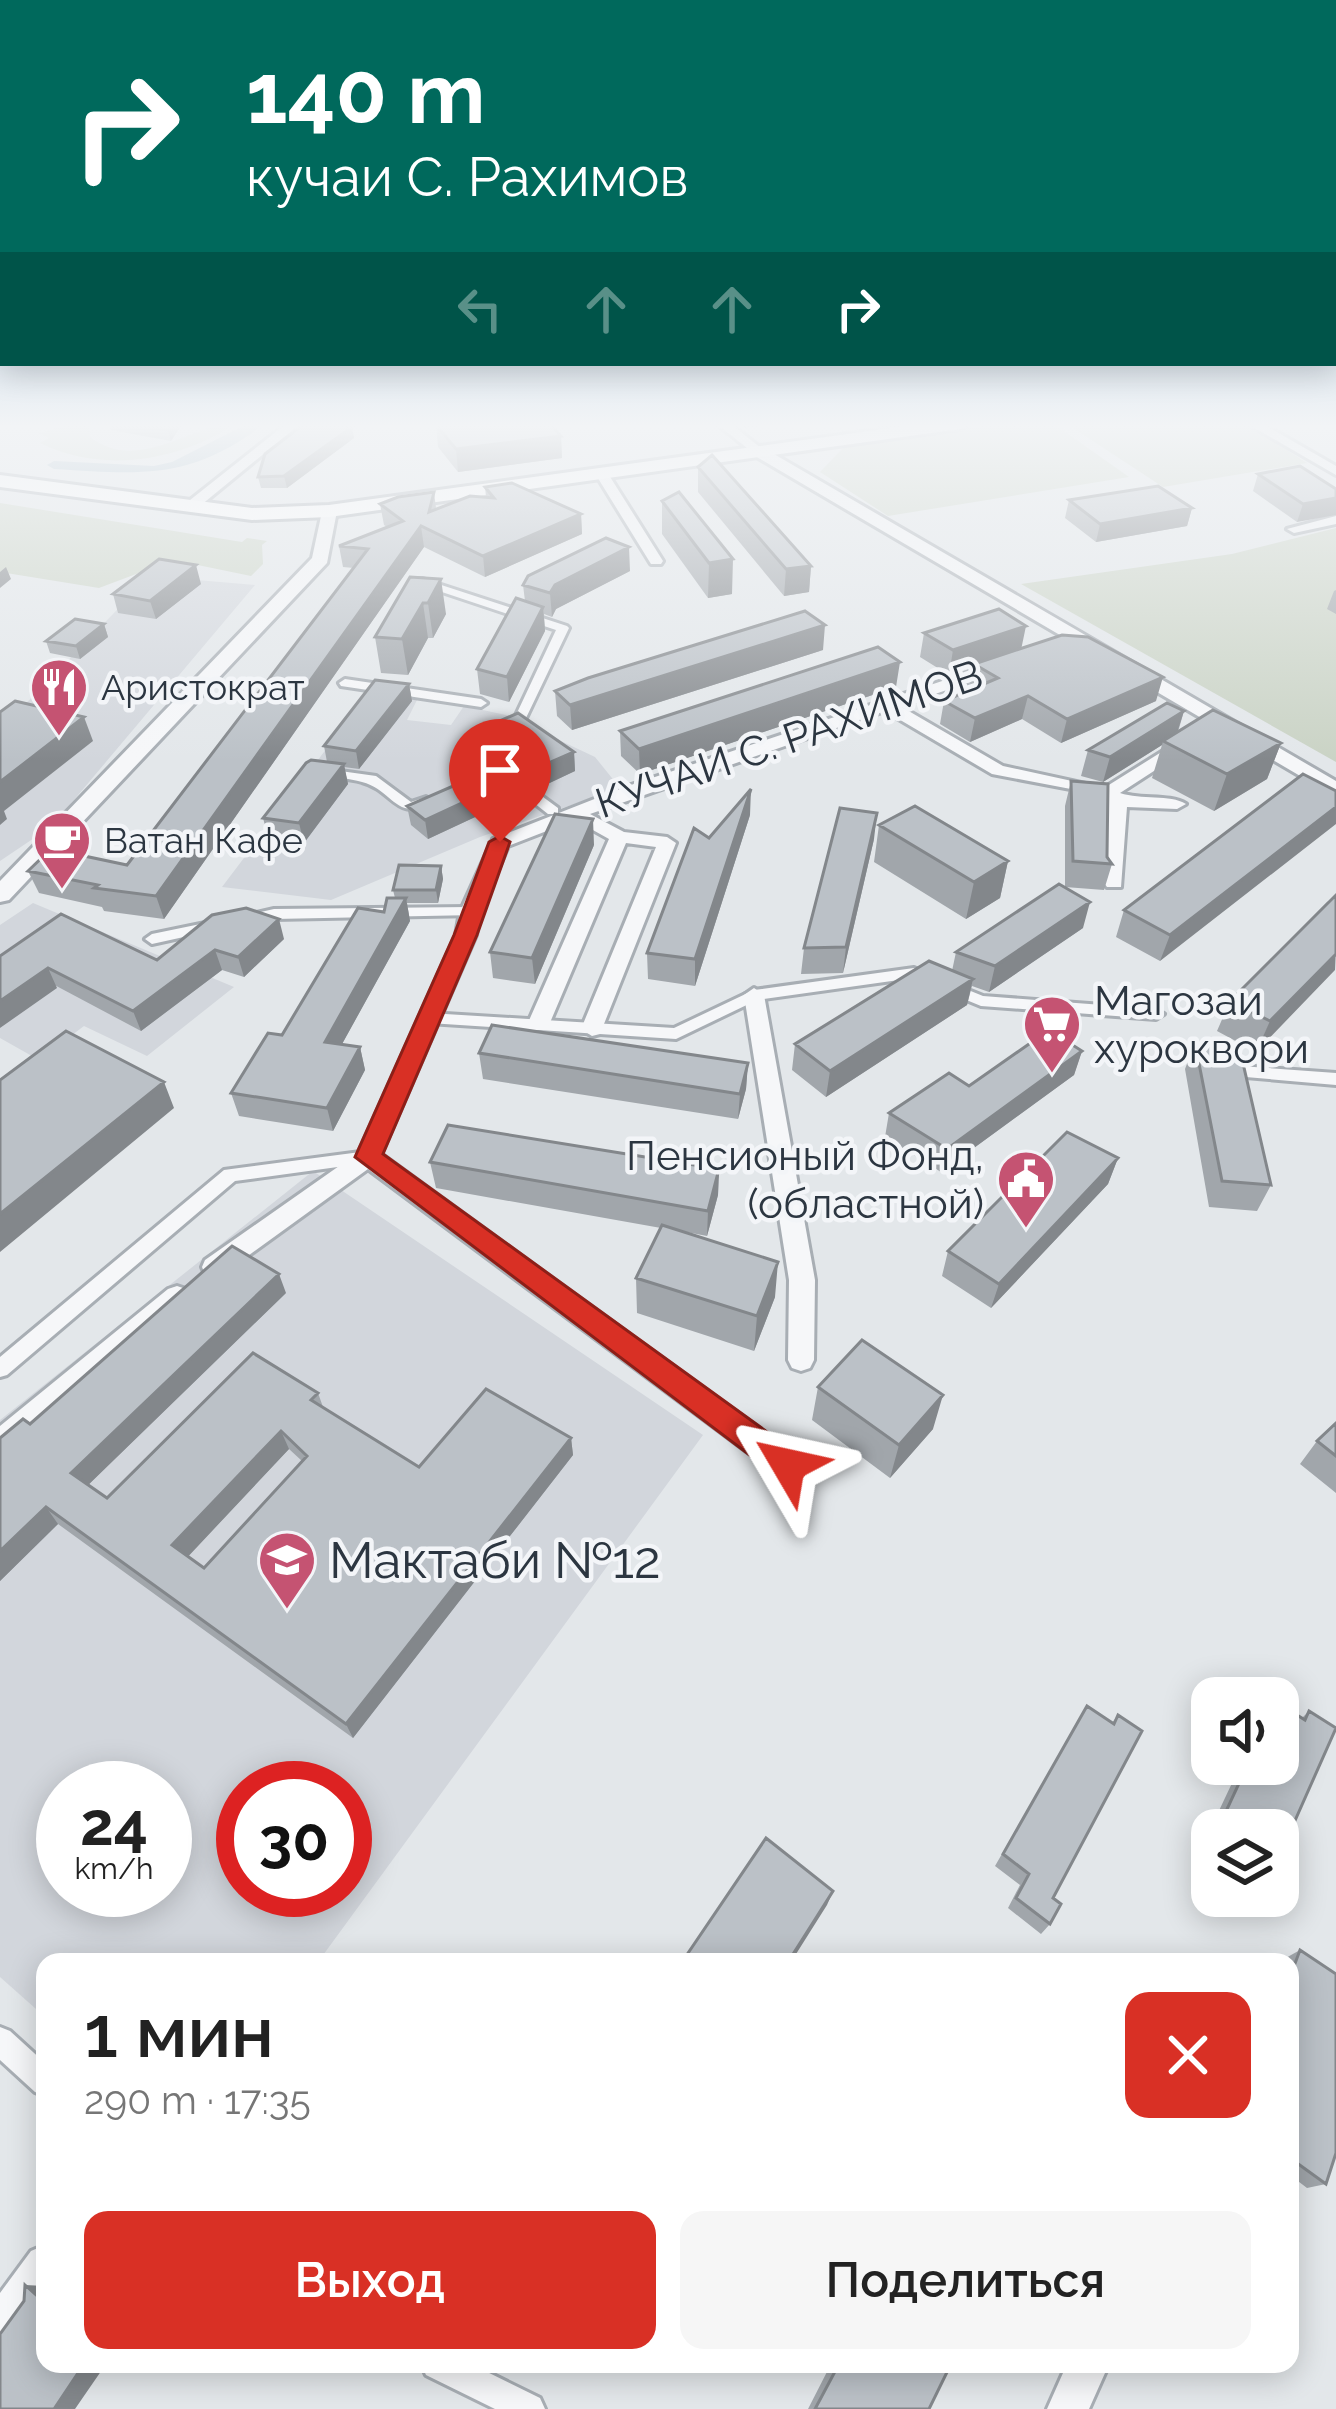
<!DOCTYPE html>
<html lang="ru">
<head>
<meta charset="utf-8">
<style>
	:root { --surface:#fff; --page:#f6f6f6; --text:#222; --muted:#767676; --accent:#d93025 }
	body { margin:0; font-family:Raleway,sans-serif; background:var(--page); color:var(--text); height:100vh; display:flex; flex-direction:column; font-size:45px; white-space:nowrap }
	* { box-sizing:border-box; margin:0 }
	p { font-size:39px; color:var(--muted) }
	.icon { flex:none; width:66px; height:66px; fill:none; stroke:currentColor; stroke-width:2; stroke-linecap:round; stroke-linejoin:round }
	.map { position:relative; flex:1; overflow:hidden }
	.side { position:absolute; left:36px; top:1953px; width:1263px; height:420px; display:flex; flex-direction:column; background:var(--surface); border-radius:24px; box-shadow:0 6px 30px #0003 }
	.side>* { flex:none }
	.guide { position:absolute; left:0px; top:0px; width:1338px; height:366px; box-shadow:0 6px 30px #0003; background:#00695c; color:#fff; overflow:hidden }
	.controls { position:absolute; left:1191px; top:1677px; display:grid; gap:24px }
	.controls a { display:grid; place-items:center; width:108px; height:108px; border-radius:24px; background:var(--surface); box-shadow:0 6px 30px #0003; font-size:60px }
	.speed { position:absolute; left:36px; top:1761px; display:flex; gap:24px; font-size:60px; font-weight:700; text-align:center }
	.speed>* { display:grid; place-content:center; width:156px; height:156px; border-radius:50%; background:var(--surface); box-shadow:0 6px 30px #0003; line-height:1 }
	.speed small { font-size:30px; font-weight:400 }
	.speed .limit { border:18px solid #d22; background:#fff; color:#111 }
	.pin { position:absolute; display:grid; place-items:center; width:102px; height:102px; color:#fff; margin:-123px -51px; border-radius:50% 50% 50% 0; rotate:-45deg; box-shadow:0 0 12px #0007 }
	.pin .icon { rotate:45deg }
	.me { position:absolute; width:132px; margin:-66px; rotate:306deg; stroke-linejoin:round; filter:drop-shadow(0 0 9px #0008) }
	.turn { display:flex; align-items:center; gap:42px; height:252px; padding:0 48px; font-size:54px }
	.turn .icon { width:156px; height:156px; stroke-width:2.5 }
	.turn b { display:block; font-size:84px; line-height:102px }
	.lanes { display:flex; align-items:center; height:114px; padding:0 48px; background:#0003; justify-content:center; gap:60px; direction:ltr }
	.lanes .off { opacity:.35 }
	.round { display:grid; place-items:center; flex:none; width:126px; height:126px; border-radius:24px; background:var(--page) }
	.summary { display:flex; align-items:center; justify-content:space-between; height:204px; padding:0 48px }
	h1 { font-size:72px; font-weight:600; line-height:90px }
	.button { display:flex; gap:24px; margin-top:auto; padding:24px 48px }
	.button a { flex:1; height:138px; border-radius:24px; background:var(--accent); color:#fff; font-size:48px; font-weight:600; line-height:138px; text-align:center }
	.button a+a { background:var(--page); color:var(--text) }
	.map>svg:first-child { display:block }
</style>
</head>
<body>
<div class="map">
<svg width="1336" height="2409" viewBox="0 0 1336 2409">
	<rect width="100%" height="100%" fill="#e3e7ea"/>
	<path fill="#d2d6dc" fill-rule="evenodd" d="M150,576L255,585L52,826L0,861V730Z
		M370,691L418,698L407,720L451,725L464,706L506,715L595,757L620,788L480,837L331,900L222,887Z
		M33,903L234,987L147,1056L84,1026L39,1060L0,1038V925Z
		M313,1171L703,1435L318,1962H45V2017L0,1977V1420ZM63,1788H165V1890H63ZM243,1788H345V1890H243Z"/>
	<path fill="#cad3c5" d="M72,424H89L90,437C139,474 190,424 235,424C179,461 103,474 40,443L49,438L39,433Z
		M998,424H1054L1129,477L888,516L820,472L845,446Z
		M1067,424H1246L1307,463L1163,487Z
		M0,503L242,542L247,538L267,541L262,545L263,564L251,576L188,563L152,568L99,588L0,572Z
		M1336,528V762L1021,584L1232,554Z"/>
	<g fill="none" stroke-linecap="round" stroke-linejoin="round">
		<path fill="#a1b8c7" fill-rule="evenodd" d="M247,424H264C190,481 141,474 54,469L47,465L54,461L154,466L172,462Z"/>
		<g stroke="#a8aeb4" stroke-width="6">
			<path id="pedestrian" d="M415,579H423L567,626L569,628L526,718L516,715L556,630L415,583Z
				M345,679L481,699L487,703L481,707L341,686L339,683Z
				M501,766L558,808V814H548L496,773L494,770Z
				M326,769L376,776L411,802L426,797L433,801C396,824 394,790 362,782C349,778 335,778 321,776L319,773Z
				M470,907L477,912L475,915L274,919L248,924L241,919L243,916L274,909Z
				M215,921L220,923V929L152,944L145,939L152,934Z
				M914,968L983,996L1156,1009L1164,1014L1156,1019L981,1006L913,978L757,1000L676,1039L429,1023L421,1018L429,1013L674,1028L754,990Z
				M1240,1066L1336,1073V1085L1234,1076L1232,1072Z
				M368,1151L374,1152L377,1157L374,1162L235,1181L7,1375L0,1377V1357L224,1170Z
				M0,2027L10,2031L45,2063V2096L35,2092L0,2060Z
				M421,2364H471L540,2398L545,2409H495L426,2375Z"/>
		</g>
		<g stroke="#a8aeb4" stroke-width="6">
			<path id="minor" d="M286,424H300L195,510H185V504Z
				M717,424H731L767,453L757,456Z
				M1248,424H1263L1336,466V475Z
				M597,472H607L663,561L661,564H651L596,475Z
				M1336,516V524L1294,533L1287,529Z
				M1002,661L1008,663V669L900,706L1003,766L1104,788L1179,741L1194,745L1120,793C1141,800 1170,794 1186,804L1177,809L1127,807L1121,887H1107L1104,883L1109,801L1076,790L992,774L885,711L590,814L624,832L667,837L676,843L600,1034L592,1036L581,1029L656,847L626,843L549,1025L546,1030H530L527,1025L609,839L575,820L508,846L480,912L476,935L381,1154L797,1456L801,1465L797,1474L787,1477L777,1474L368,1169L223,1274H205L202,1267L205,1260L359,1152L456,935L460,912L493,839L625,787Z
				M754,988L764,995L815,1280L814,1360L810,1368L801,1371L792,1368L788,1360L789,1280L744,995Z
				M177,1286L186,1289L190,1296L186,1303L10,1452L0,1455V1426L168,1289Z
				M45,2245V2299L14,2341L0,2347V2293L31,2251Z
				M1067,2364H1109L1089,2409H1047Z"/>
		</g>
		<g stroke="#a8aeb4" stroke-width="6">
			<path id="tertiary" d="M755,450H767L1336,781V797L755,456Z
				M323,507L337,511L327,563L9,900L0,902V881L312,558Z"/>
		</g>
		<g stroke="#a8aeb4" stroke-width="6">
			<path id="secondary" d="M920,424H969L960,429L329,517L252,520L0,487V475L252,508L329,505Z"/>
		</g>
		<use href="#pedestrian" fill="#f6f7f9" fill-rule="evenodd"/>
		<use href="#minor" fill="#f6f7f9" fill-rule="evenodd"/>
		<use href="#tertiary" fill="#f6f7f9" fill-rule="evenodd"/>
		<use href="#secondary" fill="#fff" fill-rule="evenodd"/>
	</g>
	<path fill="#a1a6ab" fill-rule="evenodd" d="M109,424H182L171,441L111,430Z
		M436,425L561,436L562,458L458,472L438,447Z
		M352,427L354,438L287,488H261L258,477Z
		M698,467L811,566L809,592L784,596L698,492Z
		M1258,474L1336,489L1297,522L1253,491Z
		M485,487L581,514L582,534L485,577L424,547L164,919L104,911L102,907L39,893L28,871L127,865L354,568L343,567L339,546L387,527L384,525L380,504L434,492L436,508L486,497Z
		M1069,500L1192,508L1187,526L1096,542L1065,518Z
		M662,501L732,594L708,598L662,534Z
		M630,571L556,609L552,617L544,614L545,631L509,702L480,694L477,669L525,601L523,585Z
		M410,577L446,614L433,638H428L408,675L381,673L375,637Z
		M201,584L156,619L118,613L113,594Z
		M1336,590V614L1327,609L1334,591Z
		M104,624L108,637L80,659L50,653L46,641Z
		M924,633L1022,648L1156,701L1061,743L1022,719L970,742L940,724L944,701L972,689L970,687L973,666L949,675L920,657Z
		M823,650L572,730L557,716L555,691Z
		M409,684L412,701L359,769L344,767L348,784L304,843L268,837L263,818L327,762L324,746Z
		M896,687L640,774L621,756L620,731Z
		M1184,711L1178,732L1281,743L1267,779L1214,811L1152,778L1162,745L1103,782L1081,776L1088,750Z
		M488,726L574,752L575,771L539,788L518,772L517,764L490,745Z
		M485,766L520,796L428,839L411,825L407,806L485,772Z
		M1303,774L1160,961L1116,937L1124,910Z
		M1071,781L1112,864L1104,890L1065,887V806Z
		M750,815L695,986L648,979L647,953L709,838Z
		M879,825L1008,861L1000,898L966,919L874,862Z
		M874,839L843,973L801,974L804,948Z
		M594,845L535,984L493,978L490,952Z
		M441,866L443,879L438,903H407L410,921L342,1044L360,1047L365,1070L333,1131L239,1116L231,1093L282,1035L395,898L393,890Z
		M1328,901L1256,1052L1217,1031L1230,1001Z
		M1083,928L989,992L972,986L967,1005L826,1097L792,1070L795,1044L952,971L956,952Z
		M284,939L244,977L222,970L141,1031L0,956L157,960Z
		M1195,1043L1271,1185L1257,1211L1209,1207L1185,1069Z
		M1082,1051L1074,1075L941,1172L885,1137L889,1113Z
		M479,1053L748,1063L746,1089L738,1119L483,1079Z
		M1118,1158L1108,1184L991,1308L942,1276L948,1251Z
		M430,1162L719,1169L718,1195L707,1236L681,1231L775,1297L754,1351L637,1313L636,1278L661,1228L436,1188Z
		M286,1293L88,1485L107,1498L318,1393L323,1407L419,1467L571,1438L573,1455L353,1738L58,1524L0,1581V1438ZM289,1449L302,1461L204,1568L188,1556Z
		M818,1387L933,1429L890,1478L812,1420Z
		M1336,1423V1493L1300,1464L1317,1441Z
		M1087,1706L1112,1723L1118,1715L1053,1898L1050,1924L1041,1934L1008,1908L1020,1885L995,1866Z
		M1309,1711L1278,1830H1212V1837L1208,1834L1241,1764H1278L1302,1718Z
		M1300,1950L1326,2184L1307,2188L1290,2175V1962H1283L1284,1959Z
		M831,2364H951L929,2409H808Z"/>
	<path fill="#83878b" d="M172,424H182L171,441L168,430Z
		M743,424H777L743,428Z
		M352,427L354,438L287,488L284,476Z
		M561,436L562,458L458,472L456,449Z
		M1336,498V515L1297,522L1303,504Z
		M1192,508L1187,526L1096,542L1100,524Z
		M581,514L582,534L485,577L483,556Z
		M421,526L424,547L164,919L156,896Z
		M629,547L630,571L556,609L552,617L550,593L555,585Z
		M733,559L732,594L708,598L709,563Z
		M196,565L201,584L156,619L150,601Z
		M811,566L809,592L784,596L786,569Z
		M6,567L11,579L0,588V572Z
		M441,579L446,614L433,638L428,603Z
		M423,603L428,638L408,675L402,639Z
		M543,607L545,631L509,702L507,677Z
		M104,624L108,637L80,659L76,646Z
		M825,625L823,650L572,730L570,705Z
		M1026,626L1021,650L974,664L973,666L949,675L953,650Z
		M900,662L896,687L640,774L639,749Z
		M1163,677L1156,701L1061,743L1067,719Z
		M409,684L412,701L359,769L356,751Z
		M1028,696L1022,719L970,742L975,718Z
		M1184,711L1176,736L1163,741L1162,745L1103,782L1110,757Z
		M84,717L93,741L4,811L7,819L0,825V782Z
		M1281,743L1267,779L1214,811L1227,774Z
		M574,752L575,771L539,788L537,768Z
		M344,764L348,784L304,843L299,823Z
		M518,777L520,796L428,839L425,820Z
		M751,789L750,815L695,986V959Z
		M1336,807V824L1160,961L1170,935Z
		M877,813L874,839L843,973L846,947Z
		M593,819L594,845L535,984L532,958Z
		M1008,861L1000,898L966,919L974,882Z
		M441,866L443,879L438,903L436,890Z
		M406,898L410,921L331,1064L325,1042Z
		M1090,902L1083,928L989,992L995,966Z
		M279,919L284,939L244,977L238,957Z
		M1336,946L1335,970L1256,1052L1270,1021Z
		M215,950L222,970L141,1031L133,1011Z
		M48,968L57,988L0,1028V1001Z
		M973,979L967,1005L826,1097L830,1071Z
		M360,1047L365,1070L333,1131L327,1108Z
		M1082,1051L1074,1075L941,1172L947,1149Z
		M748,1063L746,1089L738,1119L740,1094Z
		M164,1082L174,1108L0,1252V1214Z
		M1118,1158L1108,1184L991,1308L999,1284Z
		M719,1169L718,1195L707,1236L708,1211Z
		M778,1262L775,1297L754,1351L757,1316Z
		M279,1274L286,1293L83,1490L71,1473Z
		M943,1395L933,1429L890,1478L899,1445Z
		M281,1431L289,1449L183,1562L172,1545Z
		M571,1438L573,1455L353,1738L346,1724Z
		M46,1507L58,1524L0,1581V1551Z
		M833,1891L827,1905L791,1962H788Z
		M25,2285L45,2286V2303Z
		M84,2364H106L75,2409H54Z"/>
	<path fill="#bbc1c7" stroke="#83878b" stroke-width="3" fill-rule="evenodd" d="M136,424H172L168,430Z
		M304,424H335L352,427L284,476L258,477L265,454Z
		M441,424H550L561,436L456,449L436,425Z
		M712,455L811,566L786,569L698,467Z
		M1300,466L1336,489V498L1303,504L1258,474Z
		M512,483L581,514L483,556L421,526L156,896L94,888L98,885L28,871L51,849L127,865L368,549L339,546L403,521L380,504L398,497L434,492L429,512L470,496L494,498L485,487Z
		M1158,486L1192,508L1100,524L1069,500Z
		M679,492L733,559L709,563L662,501Z
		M606,538L629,547L555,585L550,593L523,585L528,576Z
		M159,559L196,565L150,601L113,594Z
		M410,577L441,579L428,603H423L402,639L375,637Z
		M516,598L543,607L507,677L477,669Z
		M999,609L1026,626L953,650L924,633Z
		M805,611L825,625L570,705L555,691L588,678Z
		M75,619L104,624L76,646L46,641Z
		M1062,635L1088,637L1163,677L1067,719L1028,696L975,718L944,701L998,678L974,664Z
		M878,647L900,662L639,749L620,731Z
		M375,680L409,684L356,751L324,746Z
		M15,701L84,717L0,782V712Z
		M1167,703L1184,711L1110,757L1088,750Z
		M1213,710L1281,743L1227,774L1163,741Z
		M518,713L574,752L537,768L516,752L522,750L488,726Z
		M311,760L344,764L299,823L263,818L306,763Z
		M498,760L518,777L425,820L407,806L490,770L485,766Z
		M1303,774L1336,791V807L1170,935L1124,910Z
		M1071,781L1108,784L1107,857L1112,864L1073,861Z
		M751,789L695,959L647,953L694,828L709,838Z
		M915,806L1008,861L974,882L879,825Z
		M840,808L877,813L846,947L804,948Z
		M555,814L593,819L532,958L490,952Z
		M399,865L441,866L436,890H393Z
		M1059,884L1090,902L995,966L956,952Z
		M1336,895V954L1270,1021L1230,1001Z
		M387,898H406L325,1042L360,1047L327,1108L231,1093L268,1033L282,1035L358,908L384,912Z
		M246,908L279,919L238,957L215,950L133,1011L48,968L0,1001V956L61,914L157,960L212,915Z
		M929,961L973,979L830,1071L795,1044Z
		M492,1025L748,1063L740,1094L479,1053Z
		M1049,1030L1082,1051L947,1149L889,1113L949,1073L969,1086Z
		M66,1031L164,1082L0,1214V1080Z
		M1195,1043L1239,1046L1271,1185L1222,1181Z
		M448,1125L719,1169L708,1211L430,1162Z
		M1067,1132L1118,1158L999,1284L948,1251Z
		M662,1225L778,1262L757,1316L636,1278Z
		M232,1246L279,1274L71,1473L107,1498L253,1353L318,1393L311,1400L419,1467L486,1389L571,1438L346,1724L46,1507L0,1551V1438L23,1419L30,1424ZM281,1431L307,1456L204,1568L172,1545Z
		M862,1340L943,1395L899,1445L818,1387Z
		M1336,1423V1456L1317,1441Z
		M1278,1703L1305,1720L1309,1711L1336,1728L1278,1859V1830H1233L1221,1822L1248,1764H1278Z
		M1087,1706L1114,1724L1118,1715L1142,1731L1053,1898L1061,1904L1050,1924L1016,1898L1029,1874L1003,1854Z
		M766,1838L833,1891L788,1962H682Z
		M1300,1950L1336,1974V2153L1326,2184L1290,2158V1977Z
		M25,2285L45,2303V2364H84L54,2409H0V2334L24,2301Z
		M839,2364H951L929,2409H815Z"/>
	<linearGradient id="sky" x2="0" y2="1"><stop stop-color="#8bb6db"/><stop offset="0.56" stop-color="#f2f4f6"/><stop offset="1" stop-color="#f2f4f6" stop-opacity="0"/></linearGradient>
	<rect width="1336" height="761" fill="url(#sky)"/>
	<path fill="#d93025" stroke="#8d1f18" stroke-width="3" d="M500,836L510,842L477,935L383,1154L799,1455L803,1465L799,1475L788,1479L776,1475L355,1157L454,935L489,842Z"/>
	<defs>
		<g id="restaurant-pin" transform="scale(3)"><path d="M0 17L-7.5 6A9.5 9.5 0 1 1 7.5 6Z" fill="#c55372" stroke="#f3f5f8"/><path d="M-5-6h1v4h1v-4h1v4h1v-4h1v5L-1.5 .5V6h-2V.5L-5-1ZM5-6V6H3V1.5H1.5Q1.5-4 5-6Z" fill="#fff"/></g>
		<g id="cafe-pin" transform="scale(3)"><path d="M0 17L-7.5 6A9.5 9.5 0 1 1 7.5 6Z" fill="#c55372" stroke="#f3f5f8"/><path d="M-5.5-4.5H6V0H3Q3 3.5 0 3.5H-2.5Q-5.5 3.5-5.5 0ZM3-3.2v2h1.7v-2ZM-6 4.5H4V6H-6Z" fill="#fff"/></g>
		<g id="supermarket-pin" transform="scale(3)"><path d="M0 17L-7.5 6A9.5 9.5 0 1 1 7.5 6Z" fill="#c55372" stroke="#f3f5f8"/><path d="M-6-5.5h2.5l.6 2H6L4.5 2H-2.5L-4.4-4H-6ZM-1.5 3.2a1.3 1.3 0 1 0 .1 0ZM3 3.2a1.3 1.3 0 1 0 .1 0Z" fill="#fff"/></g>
		<g id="civic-pin" transform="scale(3)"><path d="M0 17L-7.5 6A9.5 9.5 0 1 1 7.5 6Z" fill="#c55372" stroke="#f3f5f8"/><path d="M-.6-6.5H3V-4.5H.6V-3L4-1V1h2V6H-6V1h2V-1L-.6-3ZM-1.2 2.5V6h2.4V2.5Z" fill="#fff"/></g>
		<g id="school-pin" transform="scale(3)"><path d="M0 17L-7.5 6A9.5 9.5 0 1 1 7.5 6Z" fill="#c55372" stroke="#f3f5f8"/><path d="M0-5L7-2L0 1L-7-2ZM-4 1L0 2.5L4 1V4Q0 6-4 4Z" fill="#fff"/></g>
	</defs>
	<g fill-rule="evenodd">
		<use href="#restaurant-pin" x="59" y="687"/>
		<use href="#cafe-pin" x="62" y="840"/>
		<use href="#supermarket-pin" x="1052" y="1024"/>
		<use href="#civic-pin" x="1026" y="1179"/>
		<use href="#school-pin" x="287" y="1560"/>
	</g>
	<g text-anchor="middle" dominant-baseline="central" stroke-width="9" stroke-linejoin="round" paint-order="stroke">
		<g font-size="36" fill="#2c3641" stroke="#f3f5f8" text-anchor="start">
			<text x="101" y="687">Аристократ</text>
			<text x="104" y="840">Ватан Кафе</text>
		</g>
		<g font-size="42" fill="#2c3641" stroke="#f3f5f8">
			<text transform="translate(789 739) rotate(-19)">КУЧАИ С. РАХИМОВ</text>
		</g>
		<g font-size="42" fill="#2c3641" stroke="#f3f5f8" text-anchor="start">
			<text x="1094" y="1000">Магозаи<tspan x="1094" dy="48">хуроквори</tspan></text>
			<text x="984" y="1155" text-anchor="end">Пенсионый Фонд,<tspan x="984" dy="48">(областной)</tspan></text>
		</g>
		<g font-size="51" fill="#2c3641" stroke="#f3f5f8" text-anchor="start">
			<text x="329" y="1560">Мактаби №12</text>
		</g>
	</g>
</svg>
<div class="controls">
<a><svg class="icon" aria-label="sound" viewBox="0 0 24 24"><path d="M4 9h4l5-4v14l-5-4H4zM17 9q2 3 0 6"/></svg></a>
<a><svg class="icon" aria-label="layers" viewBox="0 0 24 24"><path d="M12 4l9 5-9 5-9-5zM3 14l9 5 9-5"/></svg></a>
</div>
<div class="speed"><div>24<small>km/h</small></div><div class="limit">30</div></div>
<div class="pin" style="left:500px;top:842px;background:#d93025"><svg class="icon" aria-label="arrive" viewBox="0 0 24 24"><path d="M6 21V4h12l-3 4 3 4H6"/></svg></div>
<svg class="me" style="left:788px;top:1465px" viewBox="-20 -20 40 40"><path d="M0-17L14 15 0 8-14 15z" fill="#d93025" stroke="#fff" stroke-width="4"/></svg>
<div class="guide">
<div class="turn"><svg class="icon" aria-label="right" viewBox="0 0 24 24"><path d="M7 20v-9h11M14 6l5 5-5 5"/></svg><div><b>140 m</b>кучаи С. Рахимов</div></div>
<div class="lanes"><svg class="icon off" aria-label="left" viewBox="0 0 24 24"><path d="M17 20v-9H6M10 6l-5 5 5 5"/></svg><svg class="icon off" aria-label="ahead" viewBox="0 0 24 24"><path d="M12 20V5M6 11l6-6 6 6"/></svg><svg class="icon off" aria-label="ahead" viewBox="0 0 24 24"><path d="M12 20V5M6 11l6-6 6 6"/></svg><svg class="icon" aria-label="right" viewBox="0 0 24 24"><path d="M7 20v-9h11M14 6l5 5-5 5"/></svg></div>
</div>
<section class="side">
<div class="summary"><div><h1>1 мин</h1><p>290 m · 17:35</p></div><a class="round" style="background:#d93025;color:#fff"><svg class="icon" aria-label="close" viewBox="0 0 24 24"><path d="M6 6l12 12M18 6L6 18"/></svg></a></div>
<div class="button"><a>Выход</a><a>Поделиться</a></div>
</section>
</div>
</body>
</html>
